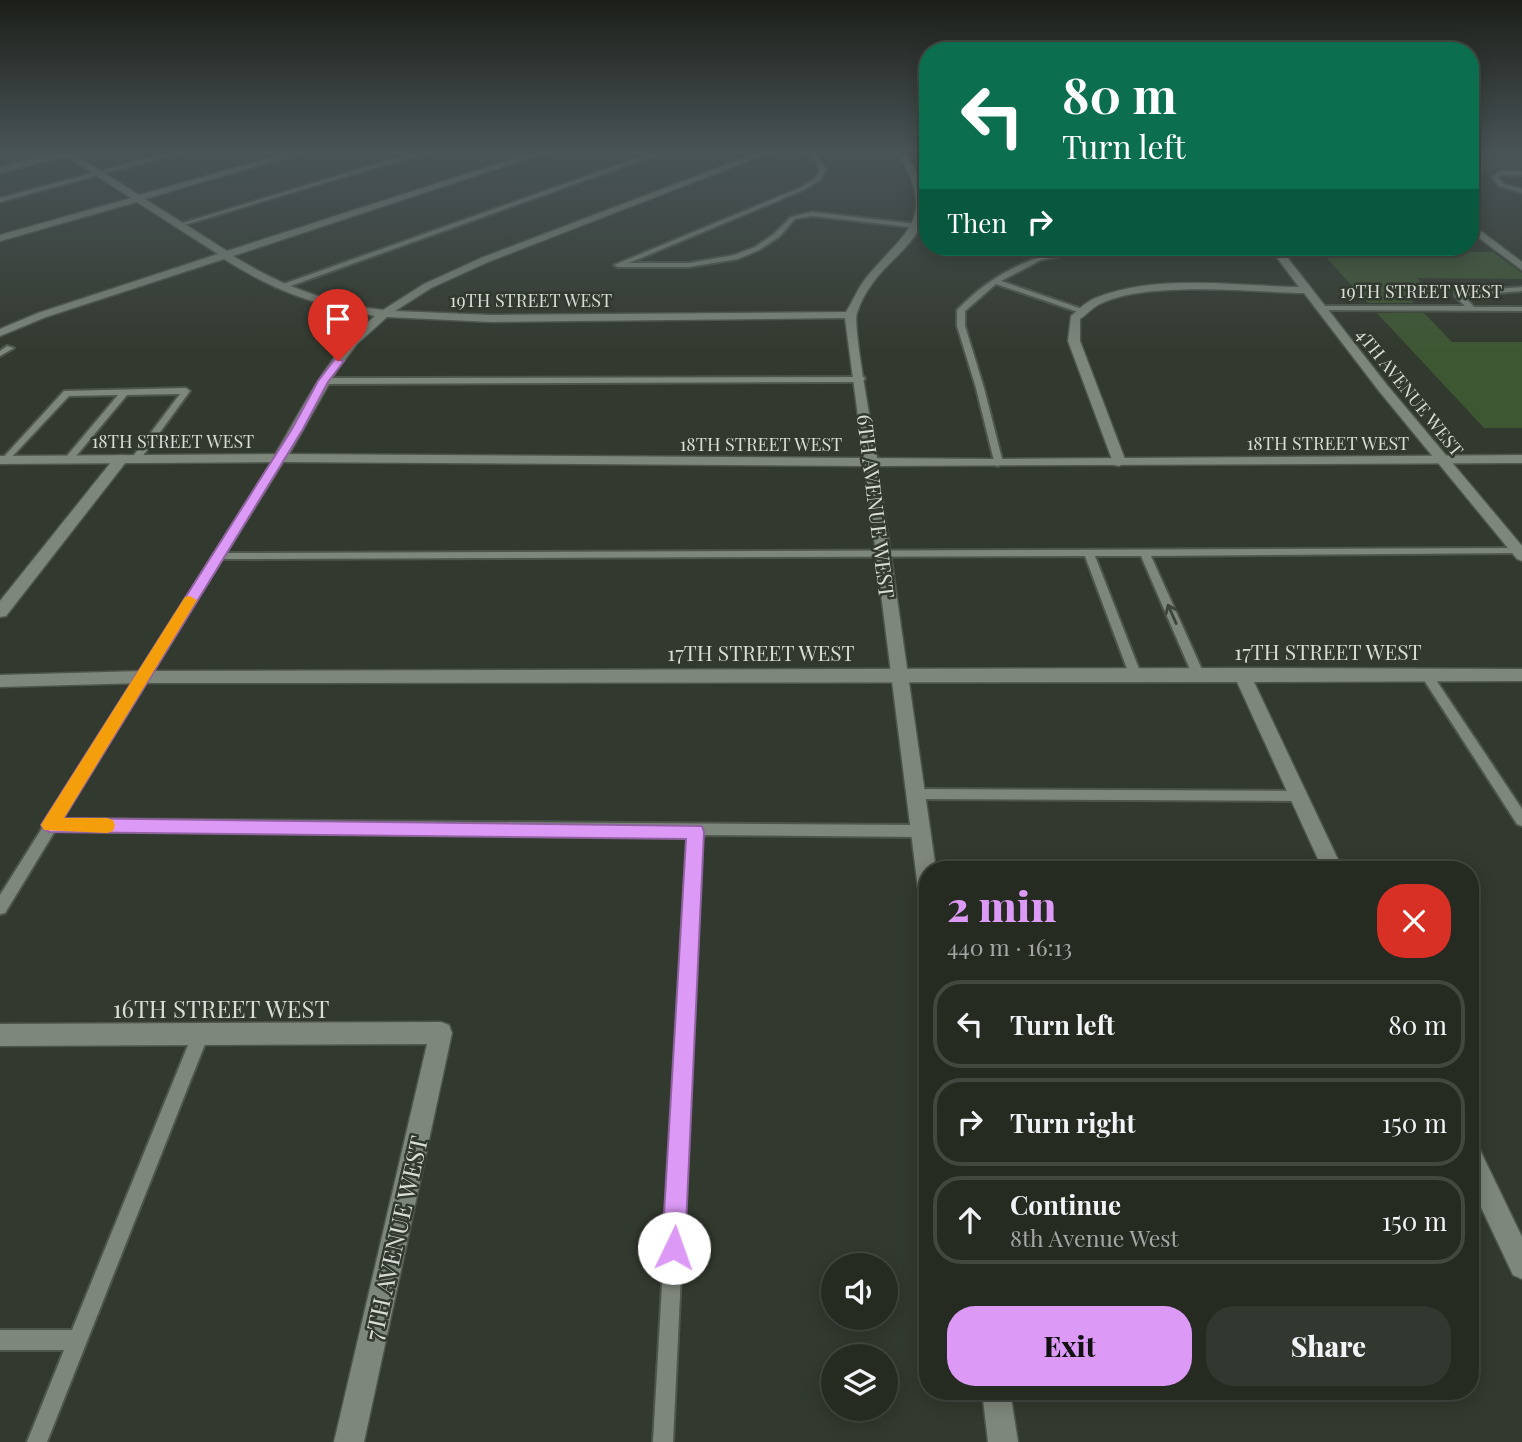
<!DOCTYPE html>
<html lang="en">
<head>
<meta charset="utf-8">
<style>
	:root { --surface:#262b22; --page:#32372f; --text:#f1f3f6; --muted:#a4a7a5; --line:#424740; --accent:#dc99f5 }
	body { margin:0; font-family:"Playfair Display",serif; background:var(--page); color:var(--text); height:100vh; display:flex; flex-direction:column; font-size:26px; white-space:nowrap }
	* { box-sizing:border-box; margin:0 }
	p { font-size:23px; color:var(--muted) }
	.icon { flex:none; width:38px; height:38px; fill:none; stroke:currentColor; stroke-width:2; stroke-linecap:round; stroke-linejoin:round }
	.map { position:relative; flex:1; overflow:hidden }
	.panel { position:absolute; left:919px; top:861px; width:560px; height:539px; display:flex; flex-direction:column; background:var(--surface); border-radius:28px; box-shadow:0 4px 18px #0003,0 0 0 2px var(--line) }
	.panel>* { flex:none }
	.hud { position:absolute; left:919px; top:42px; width:560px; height:214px; border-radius:28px; box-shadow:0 4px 18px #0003,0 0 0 2px var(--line); background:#0b6e4f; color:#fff; overflow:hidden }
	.fabs { position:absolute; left:821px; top:1253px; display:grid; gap:14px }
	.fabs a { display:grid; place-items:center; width:77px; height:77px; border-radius:50%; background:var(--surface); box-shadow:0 4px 18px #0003,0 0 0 2px var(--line); font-size:35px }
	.pin { position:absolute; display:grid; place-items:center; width:60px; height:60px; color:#fff; margin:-72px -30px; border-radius:50% 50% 50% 0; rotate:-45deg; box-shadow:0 0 7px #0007 }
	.pin .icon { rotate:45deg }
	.me { position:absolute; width:77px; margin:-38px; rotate:3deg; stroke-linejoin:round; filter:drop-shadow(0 0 5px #0008) }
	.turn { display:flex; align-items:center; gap:24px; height:147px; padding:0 28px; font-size:32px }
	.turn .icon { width:91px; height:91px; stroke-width:2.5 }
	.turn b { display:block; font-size:49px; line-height:60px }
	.then { display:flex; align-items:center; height:66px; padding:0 28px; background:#0003; gap:14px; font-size:26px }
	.round { display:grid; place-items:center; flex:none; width:74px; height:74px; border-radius:28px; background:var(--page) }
	.head { display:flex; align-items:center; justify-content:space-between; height:119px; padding:0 28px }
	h1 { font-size:42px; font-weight:800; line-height:52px; color:var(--accent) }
	.primary-button { display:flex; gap:14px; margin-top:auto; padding:14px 28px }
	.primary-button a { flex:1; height:80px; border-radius:28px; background:var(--accent); color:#111; font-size:28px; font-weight:800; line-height:80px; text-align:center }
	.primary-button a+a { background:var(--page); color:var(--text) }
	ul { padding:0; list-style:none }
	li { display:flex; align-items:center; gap:21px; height:88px; margin:0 14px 10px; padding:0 14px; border:4px solid var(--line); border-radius:28px }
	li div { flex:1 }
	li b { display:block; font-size:26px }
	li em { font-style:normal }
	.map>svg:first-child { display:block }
</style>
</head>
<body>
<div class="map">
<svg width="1522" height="1442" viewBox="0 0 1522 1442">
	<rect width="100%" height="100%" fill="#32392e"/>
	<path fill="#3e5733" d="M1470,151H1522V168L1470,173Z
		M1320,251L1493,252L1522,273V279L1417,278L1436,297H1408L1414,303H1368Z
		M1377,313H1424L1452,342H1522V428H1484Z"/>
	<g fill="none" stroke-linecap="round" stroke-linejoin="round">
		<g stroke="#4e564c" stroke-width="4">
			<path id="lane" d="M175,151H186L0,202V198Z
				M420,151H430L181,226L176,225Z
				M657,151H667L282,289L275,287Z
				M803,151C818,151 820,158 826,170L820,180L806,189L629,263H689L734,255L755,247L774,234L791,217L812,212L917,224L920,226L917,228L812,216L795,219L779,237L759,250L738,259L689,267H618L614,265L802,187L816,178L820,170L814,157Z
				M1501,171H1522V175H1502L1498,177L1503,184L1522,189V193L1499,186L1492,177Z
				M1070,250H1278L1281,252L1278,254H1070L1041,260L1001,281L1088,311L1081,313L996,284L965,311V326L984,388L1003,463L998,466L995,465L976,388L957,326V310C988,278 1025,257 1070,250Z
				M1522,287V291L1464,296L1474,307H1522V311L1320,310L1316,308L1320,306H1465L1455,296V292Z
				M7,346L14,348L0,356V351Z
				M864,377L865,379L861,382L323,384L319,381L323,378Z
				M186,388L190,391L139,461H133L131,459L180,394L127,395L72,461H66V457L118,395L69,396L7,462L0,461L64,391Z
				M280,455L285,458L226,553L1518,548L1522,549V553L1151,556L1204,674L1198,678L1192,674L1141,556H1095L1141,674L1135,678L1129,674L1085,556L222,559L62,819L920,825L925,827L927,831L925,835L920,837L702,835L673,1442H653L688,835L55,831L5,913L0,914V895L275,458Z
				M1426,670L1430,671L1522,809V826L1517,824L1422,677L1420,674Z
				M914,789L1298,791L1303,792L1305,796L1303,800L1298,801L914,799L909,798L907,794L909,790Z
				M201,1026L207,1028L209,1034L47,1442H27L64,1350H0V1330H72L195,1028Z"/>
		</g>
		<g stroke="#4e564c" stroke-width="3">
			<path id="street" d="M60,151H81L74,154L139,195L294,151H308L145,199L227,251L537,151H551L233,256C280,285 328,304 383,310L424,284L481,258L762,151H774L488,262L431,288L395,311L492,315L846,312C853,301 858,288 866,278C907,228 938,221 897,151H905C962,245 880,243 857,313C852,325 874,440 878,462L871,466L864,462L845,318L492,322L387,317L357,344L337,370L287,458L280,462L275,461L273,458C303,408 328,352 375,316C313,304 278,293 224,259L46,317L0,336V329L38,313L218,254L137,202L0,241V235L131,198L66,156L0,173V167Z
				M1470,223L1522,262V270L1470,231Z
				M1269,247H1279L1387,385L1522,546V561L1517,559L1379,391L1304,293C1250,292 1144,280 1098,305C1091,309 1086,315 1080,319V341L1126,462L1119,466L1114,465L1068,341L1071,316C1078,310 1085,303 1093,299C1155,273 1234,286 1299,287Z
				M121,455L126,456V462L6,616L0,617V601L116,456Z
				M1242,668L1522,669V681L1254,682L1343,870H1323L1237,682L142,683L0,687V675L142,671Z
				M441,1022L449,1025L452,1033L364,1442H334L427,1044L0,1046V1024Z
				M1470,1145L1479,1148L1522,1237V1279L1513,1275L1470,1184Z"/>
		</g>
		<g stroke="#4e564c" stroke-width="3">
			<path id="secondary" d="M280,454L998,459L1522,455V463L878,466L936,870H928V897L921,894L918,888L865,466L280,462L0,464V456Z
				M982,1391H1010L1018,1442H988Z"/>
		</g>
		<use href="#lane" fill="#7e877b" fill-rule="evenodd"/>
		<use href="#street" fill="#7e877b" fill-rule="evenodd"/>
		<use href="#secondary" fill="#7e877b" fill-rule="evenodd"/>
	</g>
	<defs><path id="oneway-shaft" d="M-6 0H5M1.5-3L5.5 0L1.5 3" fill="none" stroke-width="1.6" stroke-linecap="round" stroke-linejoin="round" transform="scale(1.75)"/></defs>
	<use stroke="#3d453a" href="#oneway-shaft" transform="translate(1172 614) rotate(-114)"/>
	<linearGradient id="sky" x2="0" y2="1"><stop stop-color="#1c1f19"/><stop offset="0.43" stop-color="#495457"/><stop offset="1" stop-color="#495457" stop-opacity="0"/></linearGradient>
	<rect width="1522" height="353" fill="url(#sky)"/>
	<path fill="#dc99f5" stroke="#8f639f" stroke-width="2" d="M335,359L344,361L328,382L303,429L64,818L702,826L704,832L685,1248L682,1256L674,1260L665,1256L662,1248L686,839L50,832L44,830L41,825L292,429L318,381Z"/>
	<path fill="#f59e0b" d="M190,596L197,600L64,818H107L113,820L115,825L113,831L107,833L44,830L41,825L44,820L185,597Z"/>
	<g text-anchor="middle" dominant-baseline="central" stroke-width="5" stroke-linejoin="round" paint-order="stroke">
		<g font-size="18" fill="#d8ddd6" stroke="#32392e">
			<text x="1421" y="291">19TH STREET WEST</text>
			<text x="531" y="300">19TH STREET WEST</text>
			<text transform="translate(1410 392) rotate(51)">4TH AVENUE WEST</text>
			<text x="173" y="441">18TH STREET WEST</text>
			<text x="1328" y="443">18TH STREET WEST</text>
			<text x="761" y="444">18TH STREET WEST</text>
		</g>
		<g font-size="21" fill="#d8ddd6" stroke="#32392e">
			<text transform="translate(877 506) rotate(83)">6TH AVENUE WEST</text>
			<text x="1328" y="651">17TH STREET WEST</text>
			<text x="761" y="652">17TH STREET WEST</text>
		</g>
		<g font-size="24" fill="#d8ddd6" stroke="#32392e">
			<text x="221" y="1008">16TH STREET WEST</text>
			<text transform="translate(395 1238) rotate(-77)">7TH AVENUE WEST</text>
		</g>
	</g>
</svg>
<div class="fabs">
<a><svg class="icon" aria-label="sound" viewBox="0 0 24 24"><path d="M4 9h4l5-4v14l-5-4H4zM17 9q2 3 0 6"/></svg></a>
<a><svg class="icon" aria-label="layers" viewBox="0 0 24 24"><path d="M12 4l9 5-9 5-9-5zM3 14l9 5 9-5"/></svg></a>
</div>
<div class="pin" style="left:338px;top:361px;background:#d93025"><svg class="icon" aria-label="arrive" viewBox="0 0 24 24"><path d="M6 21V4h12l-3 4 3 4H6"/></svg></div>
<svg class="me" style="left:674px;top:1248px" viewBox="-20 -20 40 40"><circle r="19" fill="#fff"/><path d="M0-13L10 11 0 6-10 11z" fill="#dc99f5"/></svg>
<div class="hud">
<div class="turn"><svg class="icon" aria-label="left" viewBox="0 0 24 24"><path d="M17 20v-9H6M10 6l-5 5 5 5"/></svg><div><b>80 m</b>Turn left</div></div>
<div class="then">Then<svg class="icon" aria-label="right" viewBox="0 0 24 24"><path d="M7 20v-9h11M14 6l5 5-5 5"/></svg></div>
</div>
<section class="panel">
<div class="head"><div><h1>2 min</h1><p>440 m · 16:13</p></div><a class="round" style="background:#d93025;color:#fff"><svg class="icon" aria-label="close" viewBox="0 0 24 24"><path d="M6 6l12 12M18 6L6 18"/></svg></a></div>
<ul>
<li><svg class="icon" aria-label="left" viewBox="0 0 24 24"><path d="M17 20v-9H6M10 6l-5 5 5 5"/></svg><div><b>Turn left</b></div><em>80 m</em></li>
<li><svg class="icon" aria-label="right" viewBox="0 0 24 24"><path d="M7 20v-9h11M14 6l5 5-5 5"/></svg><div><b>Turn right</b></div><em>150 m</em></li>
<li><svg class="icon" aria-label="ahead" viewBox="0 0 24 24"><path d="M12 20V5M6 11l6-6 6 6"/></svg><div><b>Continue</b><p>8th Avenue West</p></div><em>150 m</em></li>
</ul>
<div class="primary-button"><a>Exit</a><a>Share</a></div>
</section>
</div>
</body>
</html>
